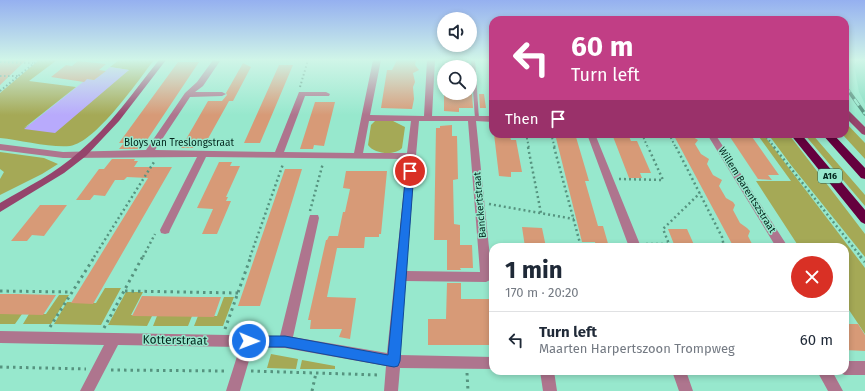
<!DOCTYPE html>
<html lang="en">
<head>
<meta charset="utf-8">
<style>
	:root { --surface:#fff; --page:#f2f2f3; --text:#1f2937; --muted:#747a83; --line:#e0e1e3 }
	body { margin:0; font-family:"Fira Sans",sans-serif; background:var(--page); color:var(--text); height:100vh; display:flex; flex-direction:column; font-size:15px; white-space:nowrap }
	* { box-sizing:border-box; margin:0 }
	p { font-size:13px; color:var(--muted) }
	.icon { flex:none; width:22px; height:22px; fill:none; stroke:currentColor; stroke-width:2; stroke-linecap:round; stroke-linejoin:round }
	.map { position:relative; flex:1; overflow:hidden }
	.panel { position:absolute; left:489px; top:243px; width:360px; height:132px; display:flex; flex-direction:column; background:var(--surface); border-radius:12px; box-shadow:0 2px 6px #0003 }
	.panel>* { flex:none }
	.banner { position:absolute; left:489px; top:16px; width:360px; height:122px; border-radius:12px; box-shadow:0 2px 6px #0003; background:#c13e85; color:#fff; overflow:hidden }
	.fabs { position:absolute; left:437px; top:12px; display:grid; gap:8px }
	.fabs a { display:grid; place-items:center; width:40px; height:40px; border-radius:50%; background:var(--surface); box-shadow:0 2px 6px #0003; font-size:20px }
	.pin { position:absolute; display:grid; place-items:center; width:34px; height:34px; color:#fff; margin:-17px; border:2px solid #fff; border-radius:50%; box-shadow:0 1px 4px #0007 }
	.me { position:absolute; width:44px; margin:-22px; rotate:91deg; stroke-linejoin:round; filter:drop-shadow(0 0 3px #0008) }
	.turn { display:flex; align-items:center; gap:14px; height:84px; padding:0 16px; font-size:18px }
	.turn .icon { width:52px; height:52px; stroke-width:2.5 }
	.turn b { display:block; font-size:28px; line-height:34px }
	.then { display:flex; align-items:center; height:38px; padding:0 16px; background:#0003; gap:8px; font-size:15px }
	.round { display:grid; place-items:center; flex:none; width:42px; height:42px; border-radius:21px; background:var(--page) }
	.summary { display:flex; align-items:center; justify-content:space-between; height:68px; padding:0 16px }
	h1 { font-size:24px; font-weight:700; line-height:30px }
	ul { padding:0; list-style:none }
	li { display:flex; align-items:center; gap:12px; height:56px; padding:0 16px; border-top:1px solid var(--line) }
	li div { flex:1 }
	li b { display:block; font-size:15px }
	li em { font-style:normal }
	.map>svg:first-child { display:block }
</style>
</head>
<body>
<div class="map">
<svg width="865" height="391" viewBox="0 0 865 391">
	<rect width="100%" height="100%" fill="#97e8cd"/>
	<path fill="#83dec1" d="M858,60H865V104L859,92L854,65Z"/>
	<path fill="#a5a956" d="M39,60H57L29,81L76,87L24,128L129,70L110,67L119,60H154C137,82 96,142 70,146C51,148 20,140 0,138V93Z
		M375,121H393L405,127L402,148C395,156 374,154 368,145L371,125Z
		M845,122L865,143V159L842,134H845Z
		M757,134H763L865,268V334L845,304V247H799L756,181H791Z
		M768,134H788L794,141L865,234V257L791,165Z
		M804,134H812L865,195V206Z
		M0,152L44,158L58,164L42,174L0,195V179L4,172L0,169Z
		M105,288H121L101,325L54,324L67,302L96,303Z
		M126,292H143L131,315L152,316L147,326L108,325Z
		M59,295H69L51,324H23L29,314H46Z
		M224,297H234L223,326H194L198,316H217Z
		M0,314H22L15,324H0Z
		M157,316H192L188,326H153Z
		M271,354L298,359L296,369L267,368Z
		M302,360L335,366V369H300Z"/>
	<path fill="#b8aafc" d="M110,67L129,70L55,133L24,129L83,82L87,79L94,80Z"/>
	<path fill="#d79a77" d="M0,60H26L0,85Z
		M397,60H416L415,65L419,70L413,73L415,82L413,87L414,99L412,109L381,108L387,70H392Z
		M78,61L106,64L99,70L106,71L94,80L87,79L84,82L51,77L66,65L72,66Z
		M178,62H199L141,149H119L124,143H119Z
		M243,63L251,67L233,101H229L205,144H195L193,148H181L208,101H222L227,95L226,93Z
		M279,65H293L260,143H244Z
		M444,93L472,94L473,108H459V112L444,111Z
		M479,94H484L486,108H480Z
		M315,102H335L324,146L314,145L313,149H300Z
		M452,125V136H457L458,179L453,180L454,224L460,225V245H472L473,268H460L461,270H447V240H434L436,128H440V126Z
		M494,134H505L506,136H510L511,140H516L522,172H511V177L499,176Z
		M555,134H571L572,137H576L589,181H585L598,226H603L609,247H596L595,242H582Z
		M612,134H628L631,141H637L651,173H640L642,178H629Z
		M673,134H688L698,140L695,144L701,154L709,159L707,164L713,175L722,180L719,186L726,198L733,202L735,205L733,210L740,223L747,228L750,231L748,236L752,244H732Z
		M728,134H750L779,175H768L772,180L758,179Z
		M112,159H135L134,161H138L134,167H172L93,304L71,303L148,178L127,177L124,180H115L105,196L94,195L90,200H76L99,169H104Z
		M219,162H232L230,166H240L226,197H228L226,201H231L217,234H202L213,209L197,208Z
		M285,169H302L260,306H238Z
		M346,171H387L381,234H379V237H365L364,248H337L327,297L356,298L350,339L339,337L342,329H310L311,320H308L326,240H327L329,236H338L343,212H345L350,189L343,188Z
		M40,205H67L44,236L32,235L27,241H11Z
		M522,227L542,228L546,247H525Z
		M668,229H687L695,247H675Z
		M447,283H461V299H493V345H428V319H446Z
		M0,294H17L56,295L43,315L0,314Z
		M142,296L196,297H221L214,317L132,316Z
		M845,324H858L865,335V351L845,350Z"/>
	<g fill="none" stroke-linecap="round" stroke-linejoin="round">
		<path stroke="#56937f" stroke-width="2" stroke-dasharray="1.5 2.5" stroke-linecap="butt" d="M0,62L33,63
			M0,76H18
			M300,87L308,60
			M0,91L38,60
			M526,134L529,148
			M551,134L555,148
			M642,134L648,148
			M669,134L676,148
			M764,134L775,148"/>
		<path stroke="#56937f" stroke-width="2.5" stroke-dasharray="2 3" stroke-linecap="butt" d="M528,147L541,213
			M554,147L581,247
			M676,147L722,237L724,247
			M774,147L861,257
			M619,179L663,180L648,147
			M489,204L574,219
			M310,211L323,163
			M646,244H669L663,229L700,193
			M94,257L154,162
			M143,257L155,234
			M250,257L283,164"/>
		<path stroke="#56937f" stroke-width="3" stroke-dasharray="2.5 4" stroke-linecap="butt" d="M860,256L865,262
			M0,291L71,292
			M125,291L238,293
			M50,327L95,256
			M104,328L143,256
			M225,329L251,256
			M0,367L86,369
			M111,370L226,371
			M251,371L380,375
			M467,373L468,391
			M312,391L316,373"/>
		<path fill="#ae758e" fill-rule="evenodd" d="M471,60H475L479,119L477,120L475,119Z"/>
		<path fill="#ae758e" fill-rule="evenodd" d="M213,60L220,61L203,86L195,92H222L226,94L222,96L190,97L155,150L275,152L299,92H326L330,94L329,96H305L284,152L354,153L373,60H381L370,115L424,116L427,60H435L432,116H493V122L476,121L492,277L490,280L486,282L405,281L400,355L493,357V369L400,368L398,391H384L386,366L285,348L253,347L240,391H226L240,347L118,345L94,391H80L104,345L0,343V331L280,336L309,218L310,215H318L319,218L293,337L387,353L407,159L206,157L170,230L169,233L165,234L161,233L160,230L197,157L63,158L0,150V144L63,152L146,150L185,93L197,82ZM369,121H411L407,153H363ZM419,121H468L480,272L406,271Z
			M587,134H595L641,247H629Z
			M707,134H715L788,247H776Z
			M845,361H865V375H845L840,373V371H845Z
			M540,371H554L557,391H543Z
			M672,371H686L693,391H679Z
			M817,371H832L843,391H828Z"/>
		<path fill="#95446c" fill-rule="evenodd" d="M159,60H166L119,121L86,156L64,173L0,212V203C27,187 56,173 79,152C110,126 134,91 159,60Z
			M845,110H848L865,127V135L862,134L845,117Z"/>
		<path fill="#65003e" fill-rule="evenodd" d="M790,134H801L865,210V224L861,222Z
			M822,134H833L865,168V179L861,178Z"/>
		<g stroke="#528d7b" stroke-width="3.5">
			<path id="rail" d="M845,86L865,114"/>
		</g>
		<use href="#rail" stroke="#97e8cd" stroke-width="2.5" stroke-dasharray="8" stroke-linecap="butt"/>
	</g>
	<linearGradient id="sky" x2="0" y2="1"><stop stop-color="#95b0f0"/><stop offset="0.52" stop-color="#d0f5e8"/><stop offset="1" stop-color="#d0f5e8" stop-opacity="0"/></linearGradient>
	<rect width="865" height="115" fill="url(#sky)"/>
	<path fill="#1a73e8" stroke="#114b97" d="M410,168L414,171L400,361L398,366L394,367L285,347H249L245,345L243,341L245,337L249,336H285L388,355L406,171Z"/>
	<g text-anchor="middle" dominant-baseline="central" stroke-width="3" stroke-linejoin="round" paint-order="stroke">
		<rect fill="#97e8cd" stroke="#2f6051" stroke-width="1" x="818" y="169" width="24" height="14" rx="3"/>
		<g font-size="9" font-weight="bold" fill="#02251c">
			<text x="830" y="176">A16</text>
		</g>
		<g font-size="10" fill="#02251c" stroke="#97e8cd">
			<text x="179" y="143">Bloys van Treslongstraat</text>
			<text transform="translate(747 190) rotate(58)">Willem Barentszstraat</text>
			<text transform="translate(480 205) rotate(-95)">Banckertstraat</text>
		</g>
		<g font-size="12" fill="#02251c" stroke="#97e8cd">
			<text transform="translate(175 340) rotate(1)">Kotterstraat</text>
		</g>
	</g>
</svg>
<div class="fabs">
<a><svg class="icon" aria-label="sound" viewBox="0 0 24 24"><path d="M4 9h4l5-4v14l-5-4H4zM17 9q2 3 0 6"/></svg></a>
<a><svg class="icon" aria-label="search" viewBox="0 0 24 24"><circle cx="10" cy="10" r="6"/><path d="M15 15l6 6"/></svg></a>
</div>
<div class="pin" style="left:410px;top:171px;background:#d93025"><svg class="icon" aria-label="arrive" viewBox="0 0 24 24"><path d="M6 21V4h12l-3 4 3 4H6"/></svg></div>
<svg class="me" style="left:249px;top:341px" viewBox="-20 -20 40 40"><circle r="17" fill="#1a73e8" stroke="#fff" stroke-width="3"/><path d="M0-11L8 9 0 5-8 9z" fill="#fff"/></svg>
<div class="banner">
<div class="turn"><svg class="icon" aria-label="left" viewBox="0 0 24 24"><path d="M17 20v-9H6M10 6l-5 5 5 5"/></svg><div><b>60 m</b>Turn left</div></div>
<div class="then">Then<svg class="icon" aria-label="arrive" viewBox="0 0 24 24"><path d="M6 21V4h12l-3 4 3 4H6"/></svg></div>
</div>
<section class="panel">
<div class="summary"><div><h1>1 min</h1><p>170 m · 20:20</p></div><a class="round" style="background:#d93025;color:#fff"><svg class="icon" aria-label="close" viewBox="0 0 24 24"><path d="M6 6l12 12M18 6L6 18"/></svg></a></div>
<ul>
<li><svg class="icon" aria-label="left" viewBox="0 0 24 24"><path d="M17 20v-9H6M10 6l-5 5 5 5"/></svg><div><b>Turn left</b><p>Maarten Harpertszoon Trompweg</p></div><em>60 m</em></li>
</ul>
</section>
</div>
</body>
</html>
